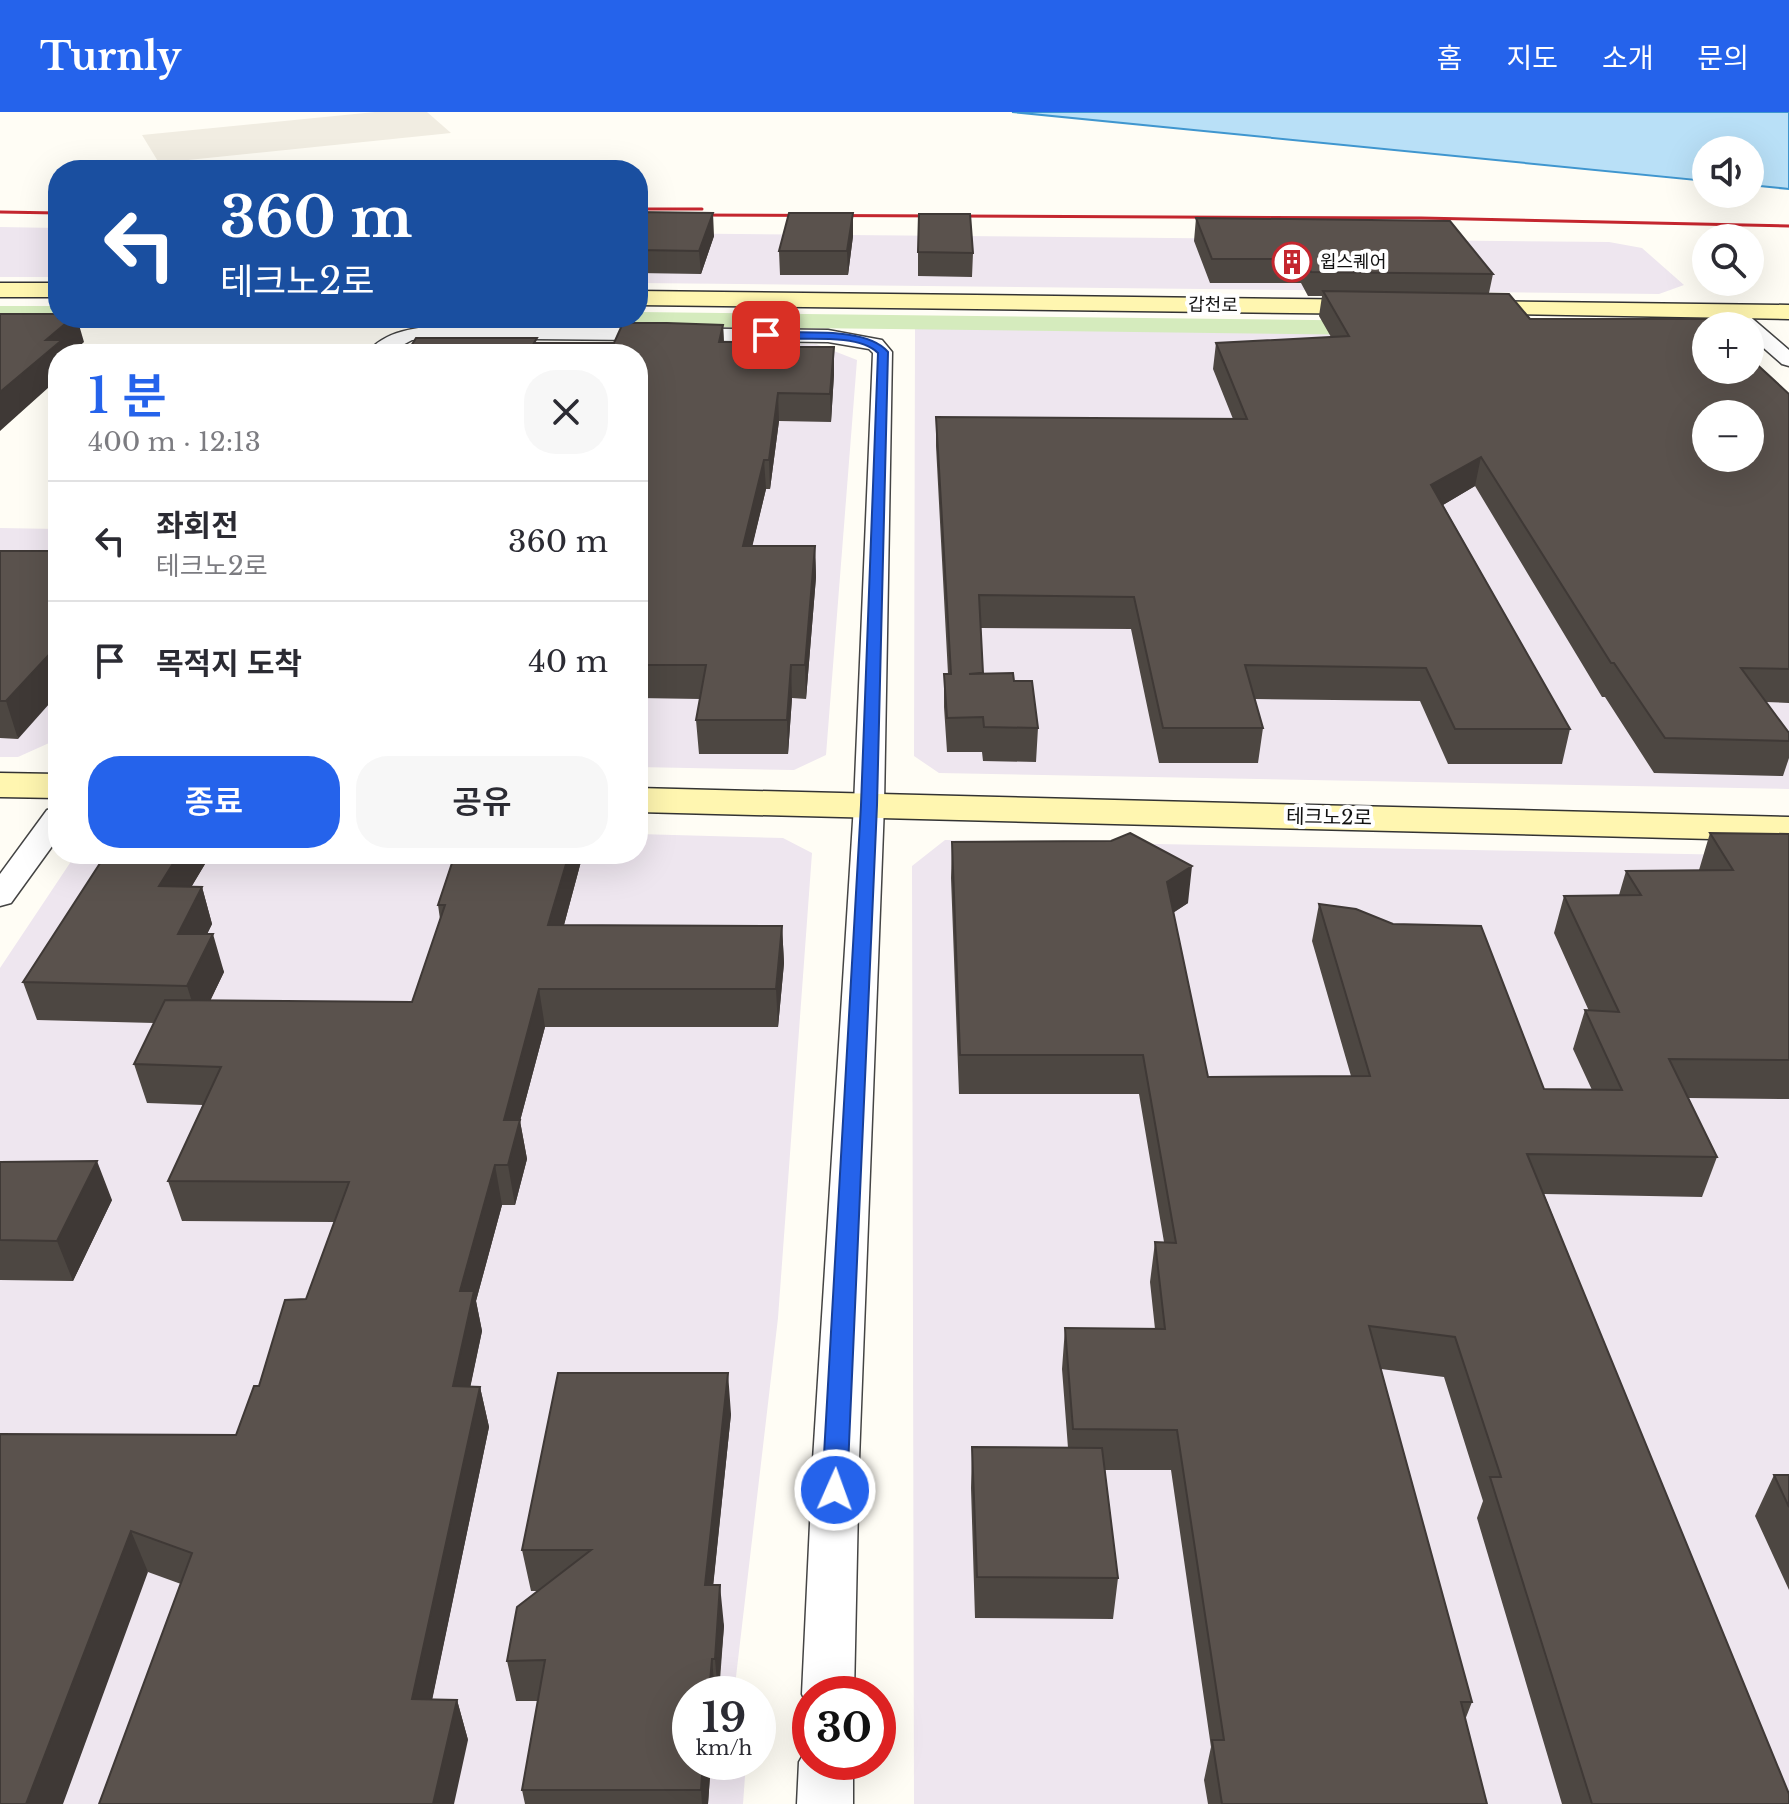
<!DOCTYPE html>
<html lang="ko">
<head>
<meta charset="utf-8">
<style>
	:root { --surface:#fff; --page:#f7f7f7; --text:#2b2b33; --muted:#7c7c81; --line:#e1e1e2; --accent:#2563eb }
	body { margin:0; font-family:"Libre Baskerville","Noto Sans KR",serif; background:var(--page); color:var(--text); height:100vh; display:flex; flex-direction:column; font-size:30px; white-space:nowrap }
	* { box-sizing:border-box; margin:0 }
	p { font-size:26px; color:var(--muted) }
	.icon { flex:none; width:44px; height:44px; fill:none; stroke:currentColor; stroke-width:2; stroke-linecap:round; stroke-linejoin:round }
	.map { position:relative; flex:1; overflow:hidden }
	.panel { position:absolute; left:48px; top:232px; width:600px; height:520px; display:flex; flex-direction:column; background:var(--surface); border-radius:32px; box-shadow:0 8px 32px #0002 }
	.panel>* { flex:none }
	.top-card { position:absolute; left:48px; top:48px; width:600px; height:168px; border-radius:32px; box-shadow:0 8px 32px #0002; background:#1a4fa0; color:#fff; overflow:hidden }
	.controls { position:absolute; left:1692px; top:24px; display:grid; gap:16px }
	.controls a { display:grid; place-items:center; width:72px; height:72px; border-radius:50%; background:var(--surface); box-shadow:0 8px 32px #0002; font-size:40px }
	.speed { position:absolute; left:672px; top:1564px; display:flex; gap:16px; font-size:40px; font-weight:700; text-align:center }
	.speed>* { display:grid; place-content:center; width:104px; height:104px; border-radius:50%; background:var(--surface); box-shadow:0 8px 32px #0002; line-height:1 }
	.speed small { font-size:20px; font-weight:400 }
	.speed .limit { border:12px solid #d22; background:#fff; color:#111 }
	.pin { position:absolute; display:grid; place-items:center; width:68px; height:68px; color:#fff; margin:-34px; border-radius:16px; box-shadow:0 4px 12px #0006 }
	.me { position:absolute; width:88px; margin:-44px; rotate:2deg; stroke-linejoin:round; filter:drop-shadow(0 0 6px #0008) }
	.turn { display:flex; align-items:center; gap:28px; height:168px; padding:0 40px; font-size:36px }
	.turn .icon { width:104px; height:104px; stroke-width:2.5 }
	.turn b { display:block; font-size:56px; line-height:68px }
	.round { display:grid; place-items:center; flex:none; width:84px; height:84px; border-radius:32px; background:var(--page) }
	.overview { display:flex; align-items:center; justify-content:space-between; height:136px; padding:0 40px }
	h1 { font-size:48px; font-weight:600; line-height:60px; color:var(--accent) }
	.primary-button { display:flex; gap:16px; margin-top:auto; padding:16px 40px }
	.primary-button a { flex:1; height:92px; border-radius:32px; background:var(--accent); color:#fff; font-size:32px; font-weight:600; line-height:92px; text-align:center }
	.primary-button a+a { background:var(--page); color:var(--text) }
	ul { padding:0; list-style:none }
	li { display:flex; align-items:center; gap:24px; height:120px; padding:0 40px; border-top:2px solid var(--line) }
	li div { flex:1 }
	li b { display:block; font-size:30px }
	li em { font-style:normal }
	header { display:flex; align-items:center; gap:48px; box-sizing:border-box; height:112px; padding:0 40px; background:var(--accent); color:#fff }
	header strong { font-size:38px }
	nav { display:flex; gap:44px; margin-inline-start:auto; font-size:28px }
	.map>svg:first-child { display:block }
</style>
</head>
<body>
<header>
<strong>Turnly</strong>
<nav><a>홈</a><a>지도</a><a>소개</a><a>문의</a></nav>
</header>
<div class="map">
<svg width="1789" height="1692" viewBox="0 0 1789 1692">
	<rect width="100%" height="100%" fill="#fffdf5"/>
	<path fill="#eee6ef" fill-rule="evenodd" d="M0,115L58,116V165H0Z
		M638,121L1609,130L1642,136L1684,173L1659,182L638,171Z
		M915,216L1344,221L1706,258H1750L1789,289V677L939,661L914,644ZM1706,302H1750V346H1706Z
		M460,229L816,232L857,248L826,643L794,658L638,655V242H410Z
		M0,416L58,417V627L18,645H0Z
		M638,722L783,726L812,741L778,1206L734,1582H690V1650H746L743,1692H0V856L76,742H638Z
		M945,728L1789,744V1692H914L912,754Z"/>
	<path fill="#d5ebbd" d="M0,194H58V206H638V200L1482,210L1706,227L0,206Z"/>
	<path fill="#f1ede2" d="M375,0H427L451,21L159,51L142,23Z"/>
	<path fill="#b9e0f7" stroke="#3f96cf" stroke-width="2" d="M1012,0H1789V77L1750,73V38H1706V69Z"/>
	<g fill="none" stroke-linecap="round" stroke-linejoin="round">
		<g stroke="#444" stroke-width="3">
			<path id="street" d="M1734,195L1740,196L1789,238V254L1782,252L1750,224V214H1739L1725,200Z
				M446,214L828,218L882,228L892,240L884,693L859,1348L854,1582H810V1599L802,1582L813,1348L854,693L873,241L869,237L828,230L446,226L412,228L386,242H366C385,218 417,215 446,214Z
				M58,695V726L11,791L0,794V762L47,698Z
				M810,1631V1650H853V1692H797L799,1650Z"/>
		</g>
		<g stroke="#333" stroke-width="3">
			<path id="secondary" d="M0,171H58V185H0Z
				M638,179L1380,188L1388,190L1392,195L1388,200L1380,202L638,193Z
				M1460,189L1789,193V207L1452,201L1448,196L1452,191Z
				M0,661L58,662V686L0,685Z
				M638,676L1789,705V729L638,700Z"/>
		</g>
		<use href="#street" fill="#fff" fill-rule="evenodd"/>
		<use href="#secondary" fill="#fff6b0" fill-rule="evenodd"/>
		<path stroke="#c4262e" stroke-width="3" d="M638,97H702
			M0,100L58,101
			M690,103L1421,106L1789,114"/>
	</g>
	<path fill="#4d4742" d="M638,100L714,124L701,162L638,161Z
		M1196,106L1493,162L1489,181L1530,207L1789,282V591L1766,590L1789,621V646L1783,664L1654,661L1605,585H1602L1475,374L1443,393L1570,617L1562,652H1448L1420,589L1255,587L1263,616L1258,651H1159L1131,517L981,516L983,562L1014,569L1038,616L1036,650L983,649L982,640H947L944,595V562H948L936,334V305L1233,307L1213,257L1216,231L1331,225L1319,204L1322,184H1308L1301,171H1210L1194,129Z
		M853,124L848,163H780L779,139Z
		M918,140L973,141L972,165L918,164Z
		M723,213L724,230L737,235H834V262L831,310L779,309L770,377H766L752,434H815L816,465L806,587L792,586L788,642H699L696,608L700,587L638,586V242L537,231H614Z
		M0,439L18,627L0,626Z
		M1710,721L1789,722V987L1688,986L1717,1045L1702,1085L1544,1082L1789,1692H1562L1477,1406L1483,1389L1444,1265L1381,1257L1472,1590L1465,1608L1487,1692H1208L1204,1668L1211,1635L1171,1358H1105L1118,1466L1113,1507L975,1506L971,1376L972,1335L1068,1336L1062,1257L1065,1216L1155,1217L1150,1170L1155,1130H1164L1139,982H959L951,766L952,730L1188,791L1173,801L1208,965L1351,964L1312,829L1319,792L1544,977L1592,978L1573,937L1585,898L1589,899L1554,821L1564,784L1619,783L1626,759L1699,758Z
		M211,742L191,775H202L212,812L207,822L224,860L210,889L412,890L440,807L438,793L455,742H583L564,813L782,814L784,851L778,915H545L520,1009L527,1047L515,1093H502L476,1189L482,1219L470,1275H480L489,1315L432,1587L457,1588L468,1628L181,1472L148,1460L0,1322L236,1323L259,1274L306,1187L334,1110L182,1109L168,1069L203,993L147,991L134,952L154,911L37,908L23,870Z
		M0,1050L112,1088L73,1169L0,1168Z
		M731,1302L713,1473L724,1514L719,1582H690L711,1650L708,1692H525L522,1678L538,1589H516L507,1549L538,1479H531L522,1438Z
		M1774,1363H1789V1478L1755,1404Z"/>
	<path fill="#3f3936" d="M713,101L714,124L701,162L699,139Z
		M853,101V124L848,163L847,139Z
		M72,206H77L84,230L71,242H58V267L0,319V280L46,228Z
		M723,213L724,239L719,230Z
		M834,235V262L831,310L830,282Z
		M778,281L779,309L770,377L769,348Z
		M1481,345L1475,374L1426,403L1431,373Z
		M764,348L766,377L745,465L743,434Z
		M815,434L816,465L806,587L805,553Z
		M58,533V582L18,627L6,589Z
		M791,553L792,586L788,642L787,608Z
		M179,742H211L170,811L159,774Z
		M569,742H583L554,850L548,813Z
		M1192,754L1188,791L1163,807L1167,770Z
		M202,775L212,812L189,859L178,822Z
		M782,814L784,851L778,915L776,877Z
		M213,822L224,860L199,912L187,874Z
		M539,877L545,915L520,1009L527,1047L515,1093L508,1053L504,1008Z
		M97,1049L112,1088L73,1169L57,1129Z
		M495,1053L502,1093L476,1189L482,1219L462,1315L453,1274L460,1179Z
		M728,1261L731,1302L709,1514L705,1473Z
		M480,1275L489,1315L424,1627L412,1587Z
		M131,1419L148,1460L63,1692H26Z
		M720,1473L724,1514L718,1582L715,1547Z
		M712,1547L715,1582H709Z
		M457,1588L468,1628L454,1692H433Z
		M703,1650H711L708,1692H702L701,1678Z"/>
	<path fill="#5a524d" stroke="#3f3936" stroke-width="2" fill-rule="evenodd" d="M638,100L713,101L699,139L638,138Z
		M789,101H853L847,139H779Z
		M919,102H970L973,141L918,140Z
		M1196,106L1450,109L1493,162L1311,160L1304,147H1212Z
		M1323,179L1509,182L1530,207H1708L1716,214H1706V258H1750V246L1789,282V557L1741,556L1789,621V629L1665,626L1614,551H1611L1481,345L1431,373L1570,617H1455L1426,556L1245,553L1263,616H1163L1134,485L979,483L983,561L969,562L1013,561L1014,569H1032L1038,616L984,615L983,605L947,606L944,562H951L936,305L1247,307L1216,231L1349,224ZM1706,302H1750V346H1706Z
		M0,202H58V206H72L46,228H62L0,280Z
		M623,211H667L723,213L719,230H737L736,235H834L830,282L778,281L769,348H764L743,434H815L805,553H791L787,608H696L706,553H638V242H406L416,226H537L534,231H614Z
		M0,439H58V533L6,589H0Z
		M1130,721L1192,754L1167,770L1208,965L1370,964L1319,792L1356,797L1393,812L1481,814L1544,977L1622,978L1585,898L1619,900L1564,784L1641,783L1626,759L1733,758L1710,721L1789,722V948L1669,947L1717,1045L1527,1042L1789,1682V1692H1592L1490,1365H1501L1455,1225L1369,1214L1472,1590H1461L1487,1692H1222L1212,1628H1224L1177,1318L1073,1317L1065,1216L1165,1217L1155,1130L1176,1131L1143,943H960L952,730L1111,729Z
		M106,742H179L159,774L202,775L178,822H213L187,874L23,870Z
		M455,742H569L548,813L782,814L776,877H539L504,1008H520L508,1053H495L460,1179H474L453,1274L480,1275L412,1587L457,1588L433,1692H99L192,1441L131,1419L26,1692H0V1322L236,1323L254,1274H259L285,1188L306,1187L349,1070L168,1069L221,955L134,952L165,888L412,890L445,793H438Z
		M97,1049L57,1129L0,1128V1050Z
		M558,1261H728L705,1473H720L715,1547H712L709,1582H690V1650H703L701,1678H522L545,1548L507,1549L517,1495L591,1438H522Z
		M972,1335L1102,1336L1118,1466L977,1465Z
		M1774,1363H1789V1395Z"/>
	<path fill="#2563eb" stroke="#184099" stroke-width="2" d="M766,220C800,222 866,214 888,240L877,693L847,1378L844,1385L835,1388L826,1385L822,1378L861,693L878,241C856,219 793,230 763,226Z"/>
	<defs>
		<g id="building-ring" transform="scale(2)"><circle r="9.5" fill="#fff" stroke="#c4262e" stroke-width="1.5"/><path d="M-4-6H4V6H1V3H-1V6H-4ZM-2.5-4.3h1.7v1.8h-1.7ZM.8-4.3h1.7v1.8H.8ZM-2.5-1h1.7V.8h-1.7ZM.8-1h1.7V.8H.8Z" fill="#c4262e"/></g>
	</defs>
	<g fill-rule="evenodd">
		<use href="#building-ring" x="1292" y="150"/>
	</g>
	<g text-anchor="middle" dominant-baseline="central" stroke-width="8" stroke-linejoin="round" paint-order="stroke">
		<g font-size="18" fill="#111" stroke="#fff" text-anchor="start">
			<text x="1320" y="150">윕스퀘어</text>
		</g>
		<g font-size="18" fill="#111" stroke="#fff">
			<text transform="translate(1213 193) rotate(1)">갑천로</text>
		</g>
		<g font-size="20" fill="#111" stroke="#fff">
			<text transform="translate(1329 705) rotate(1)">테크노2로</text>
		</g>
	</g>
</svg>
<div class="controls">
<a><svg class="icon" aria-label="sound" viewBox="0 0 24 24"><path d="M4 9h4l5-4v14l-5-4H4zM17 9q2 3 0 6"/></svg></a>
<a><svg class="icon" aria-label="search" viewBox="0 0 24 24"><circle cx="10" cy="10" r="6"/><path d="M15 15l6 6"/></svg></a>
<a>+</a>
<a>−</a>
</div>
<div class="speed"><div>19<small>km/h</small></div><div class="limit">30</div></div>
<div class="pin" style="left:766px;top:223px;background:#d93025"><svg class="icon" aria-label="arrive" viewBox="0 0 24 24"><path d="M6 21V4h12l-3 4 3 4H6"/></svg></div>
<svg class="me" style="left:835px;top:1378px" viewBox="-20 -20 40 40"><circle r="17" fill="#2563eb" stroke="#fff" stroke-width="3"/><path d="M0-11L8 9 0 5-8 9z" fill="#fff"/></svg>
<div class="top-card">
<div class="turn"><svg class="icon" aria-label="left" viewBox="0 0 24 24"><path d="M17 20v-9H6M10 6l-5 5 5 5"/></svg><div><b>360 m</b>테크노2로</div></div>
</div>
<section class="panel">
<div class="overview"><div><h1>1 분</h1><p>400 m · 12:13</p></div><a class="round"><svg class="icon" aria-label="close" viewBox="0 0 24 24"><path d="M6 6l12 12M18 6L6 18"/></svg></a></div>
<ul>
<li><svg class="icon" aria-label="left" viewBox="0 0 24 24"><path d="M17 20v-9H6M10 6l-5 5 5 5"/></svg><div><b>좌회전</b><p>테크노2로</p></div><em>360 m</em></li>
<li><svg class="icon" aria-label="arrive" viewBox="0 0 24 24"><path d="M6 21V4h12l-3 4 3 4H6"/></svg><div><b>목적지 도착</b></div><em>40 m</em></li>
</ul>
<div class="primary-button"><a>종료</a><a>공유</a></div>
</section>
</div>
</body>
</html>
